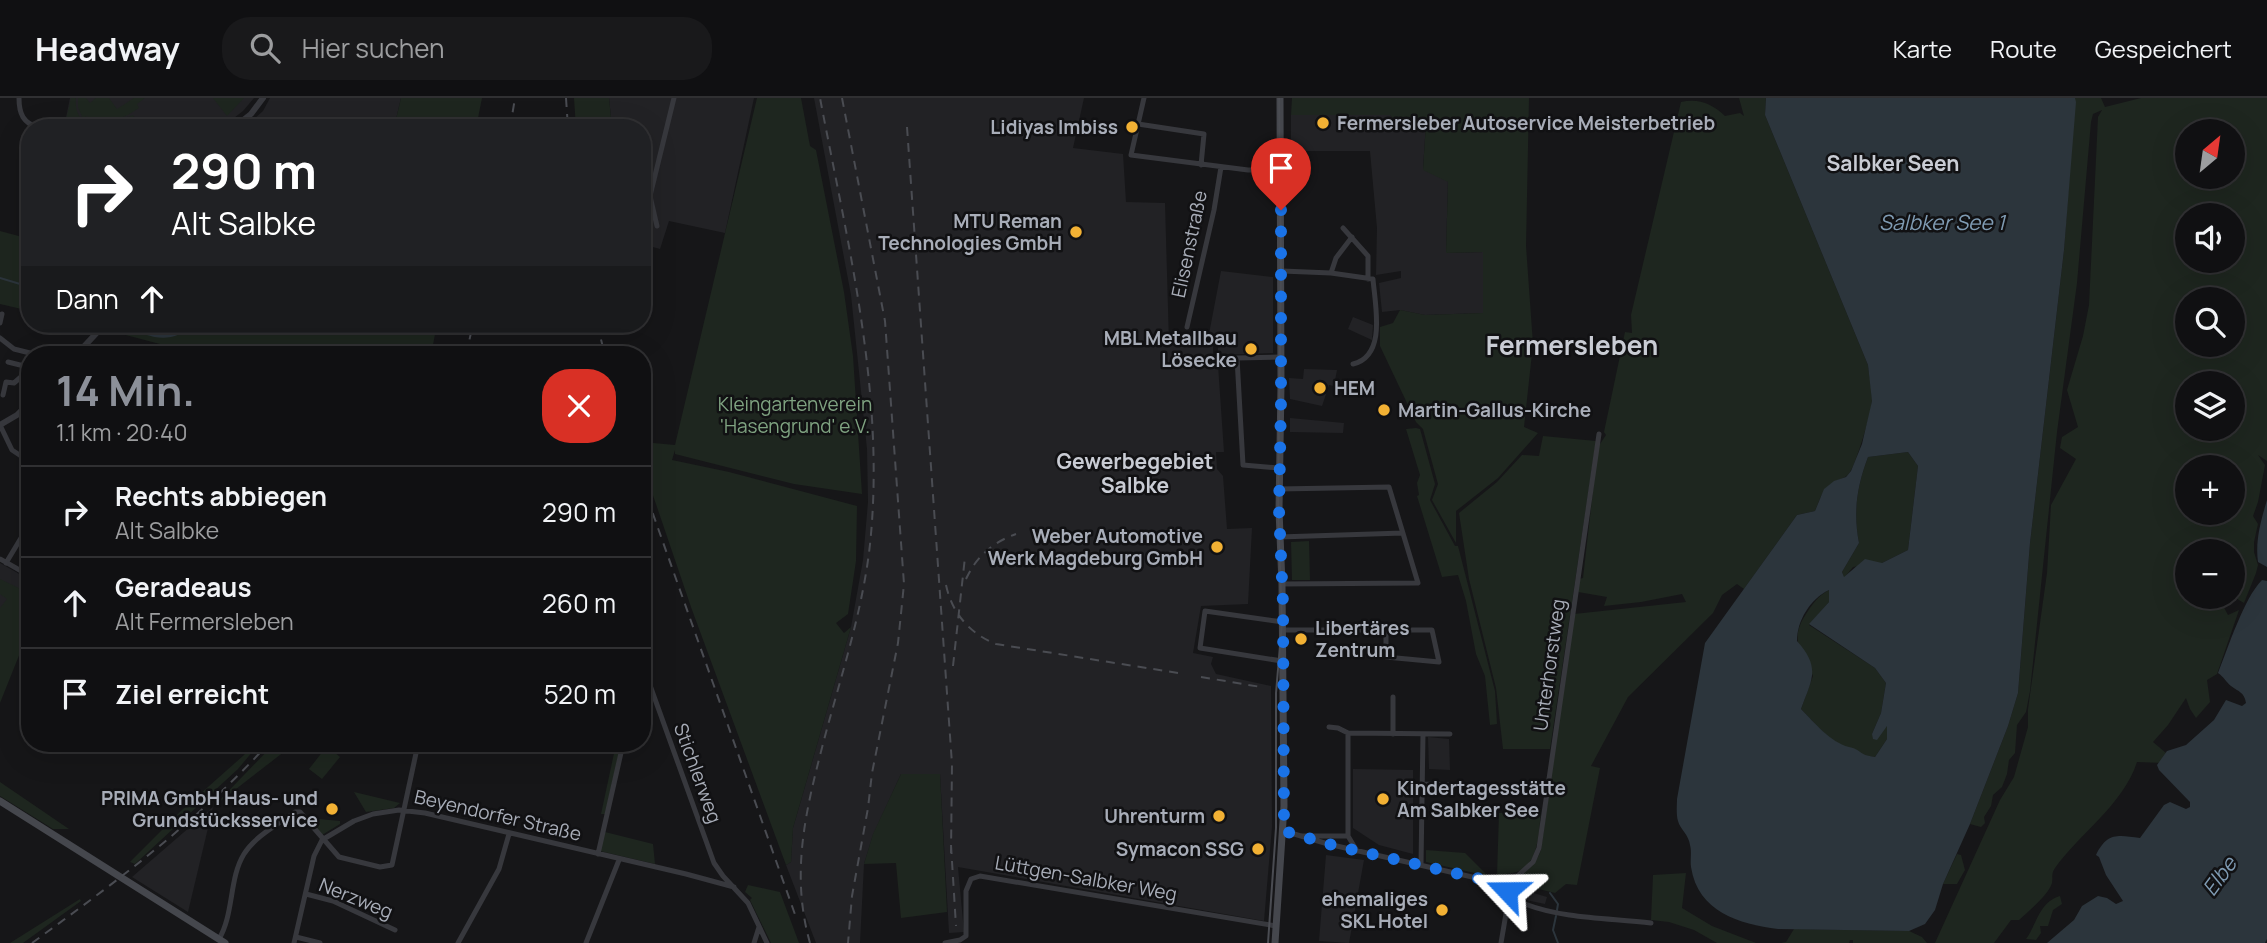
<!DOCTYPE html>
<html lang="de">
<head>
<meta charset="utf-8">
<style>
	:root { --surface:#101012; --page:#19191b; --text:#f1f3f6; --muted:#9c9d9f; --line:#303032; --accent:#8c9099 }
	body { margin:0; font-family:Manrope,sans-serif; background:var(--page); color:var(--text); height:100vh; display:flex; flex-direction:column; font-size:26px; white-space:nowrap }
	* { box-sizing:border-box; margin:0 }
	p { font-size:23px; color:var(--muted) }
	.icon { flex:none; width:38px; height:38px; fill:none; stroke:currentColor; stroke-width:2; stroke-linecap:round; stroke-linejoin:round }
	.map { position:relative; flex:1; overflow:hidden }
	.drawer { position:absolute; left:21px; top:248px; width:630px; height:406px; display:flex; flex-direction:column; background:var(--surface); border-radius:28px; box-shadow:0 7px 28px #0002,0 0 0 2px var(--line) }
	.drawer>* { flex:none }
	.guide { position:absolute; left:21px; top:21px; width:630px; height:214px; border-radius:28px; box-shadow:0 7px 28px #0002,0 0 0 2px var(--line); background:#202124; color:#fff; overflow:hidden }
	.needle { width:46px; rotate:29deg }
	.fabs { position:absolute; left:2175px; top:21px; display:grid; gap:14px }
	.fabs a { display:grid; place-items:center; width:70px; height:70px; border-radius:50%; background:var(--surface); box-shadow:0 7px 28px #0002,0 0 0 2px var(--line); font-size:35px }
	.pin { position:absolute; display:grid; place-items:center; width:60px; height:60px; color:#fff; margin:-72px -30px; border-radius:50% 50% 50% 0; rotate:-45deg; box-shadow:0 0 7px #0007 }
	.pin .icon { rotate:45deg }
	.me { position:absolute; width:77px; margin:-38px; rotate:293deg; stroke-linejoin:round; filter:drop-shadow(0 0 5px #0008) }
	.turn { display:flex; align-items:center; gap:24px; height:147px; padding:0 35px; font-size:32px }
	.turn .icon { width:91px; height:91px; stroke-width:2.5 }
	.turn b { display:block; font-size:49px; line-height:60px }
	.then { display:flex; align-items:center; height:66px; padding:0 35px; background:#0003; gap:14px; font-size:26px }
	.round { display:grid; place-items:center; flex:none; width:74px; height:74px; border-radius:28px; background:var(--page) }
	.overview { display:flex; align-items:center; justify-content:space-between; height:119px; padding:0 35px }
	h1 { font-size:42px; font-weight:700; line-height:52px; color:var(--accent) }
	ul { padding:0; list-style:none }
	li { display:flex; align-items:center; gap:21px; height:91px; padding:0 35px; border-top:2px solid var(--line) }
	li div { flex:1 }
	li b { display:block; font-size:26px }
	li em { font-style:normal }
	header { display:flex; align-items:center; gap:42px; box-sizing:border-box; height:98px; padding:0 35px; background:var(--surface); border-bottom:2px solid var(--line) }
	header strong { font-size:33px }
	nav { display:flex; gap:38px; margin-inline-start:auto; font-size:24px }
	.search { width:490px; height:63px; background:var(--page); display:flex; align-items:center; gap:18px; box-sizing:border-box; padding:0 24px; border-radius:28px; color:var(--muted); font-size:26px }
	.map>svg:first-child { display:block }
</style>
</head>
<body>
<header>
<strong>Headway</strong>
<div class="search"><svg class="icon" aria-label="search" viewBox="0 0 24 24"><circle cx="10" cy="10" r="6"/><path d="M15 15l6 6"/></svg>Hier suchen</div>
<nav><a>Karte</a><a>Route</a><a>Gespeichert</a></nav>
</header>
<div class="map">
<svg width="2267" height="845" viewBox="0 0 2267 845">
	<rect width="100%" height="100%" fill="#161618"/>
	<path fill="#222225" d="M70,0H254L243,13L221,30H64Z
		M270,0H401L394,30H244L263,13Z
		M609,0H754L725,135L669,123L660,151L642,146V30H612Z
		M814,0H1084L1073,50L1123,56L1126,104L1165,105L1169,245L1213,243V267H1218L1224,354H1216L1217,371L1223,378L1227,431L1252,430L1248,506L1201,508L1193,555L1213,559L1211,566L1216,576L1271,588L1272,729L1264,823L958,769L964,834L949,835L940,676H901L873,737L864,766L860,845H816L786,767L791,764L793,730L851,529L863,462L868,404L867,351L851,197Z
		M1291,17H1390L1393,20L1426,25L1423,71L1448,83L1446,155L1483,154V215L1425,217L1400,212L1382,214L1379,185L1401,180V173L1376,177L1377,130L1370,53H1291Z
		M1221,173L1273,179V255L1218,257V240L1209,236Z
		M1353,219L1373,227L1372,242L1348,231Z
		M1304,271L1337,272L1334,288L1329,287L1322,308L1290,301L1289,280L1303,281Z
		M1290,320L1344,325L1343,335L1290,334Z
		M0,465L30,482V524L0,596Z
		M1428,639L1449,641L1450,672L1429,671Z
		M1353,671L1413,672V756L1379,747L1353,730Z
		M213,709L188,814L132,779Z
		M1326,757L1364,762L1349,845L1319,843Z
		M1513,789L1547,799L1545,806L1526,802L1511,793Z"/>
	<path fill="#1e261f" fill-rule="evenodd" d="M71,0H76C74,17 83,27 99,30H64Z
		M78,0H86L90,5L96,0H109L117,11L134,0H145L137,6L139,10L128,17L101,28L88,24L91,22L87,18L83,21L78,9Z
		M213,0H244L227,18Z
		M401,0H482L476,30H394Z
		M574,0H609L612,30H576Z
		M757,0H801L810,48L816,52L844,194L853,258L862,396L794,386L675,356V352L672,362L729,374L857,408L856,463L848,516L836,525L844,535L851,529L793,730L791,764L786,767L691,509L642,365V344L675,347Z
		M1292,0H1529L1526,148L1533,246L1524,329L1538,335L1498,380L1456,413V445L1432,402L1438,386L1423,331L1416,324L1380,248V229L1393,225L1400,212L1425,217L1483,215V154L1446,155L1448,84L1423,72L1426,25L1393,20L1390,17H1291Z
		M1739,0H1766L1765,17L1868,267C1869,278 1872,289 1872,300C1873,310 1856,366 1850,374C1846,380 1842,380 1836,383C1823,389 1820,401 1815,413L1797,417L1744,491L1737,486L1722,497L1713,515L1628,599L1591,668L1600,670L1577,787L1566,786L1555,795L1518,786C1523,772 1535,769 1541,752L1574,516L1686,504L1682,496L1641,504L1604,508L1607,499L1578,494L1579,481L1583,480L1598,349L1606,337L1604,334L1625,234L1632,235L1631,217L1681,4C1699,0 1712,6 1725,18L1740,15L1744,18Z
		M2075,0H2101L2105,9L2141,0H2267V363L2258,357L2265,367L2258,404L2253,418L2258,426L2254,444V454L2258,467L2256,475L2244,505C2219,493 2243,478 2241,458L2233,459V453H2188V499H2222L2221,504L2228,517L2239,512L2217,576L2207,582L2210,604L2196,620L2190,611L2186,600L2168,627L2153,644L2166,655L2164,665L2137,664C2123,707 2080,735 2055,770C2051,776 2053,779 2052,785C2049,796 2028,814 2019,822H2011L1994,845H1935L2000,702L2014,679L2028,629V611L2047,475L2051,407L2076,361L2060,350L2062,339L2078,329L2067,292L2083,238L2089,207L2098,19L2102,12L2093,16L2091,24L2077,185L2057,334L2030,593L2026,614L2017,627L2015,655L2009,662L2007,676L2002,689L1993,697L1991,708L1984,719L1985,725L1981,729L1970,726L2008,628L2018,595L2030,445L2064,152ZM2188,33H2233V79H2188ZM2188,117H2233V163H2188ZM2188,201H2233V247H2188ZM2188,285H2233V331H2188ZM2188,369H2233V415H2188Z
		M133,17L142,30L107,27Z
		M0,133L30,141V213L0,206Z
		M197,226H437L431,257H225L197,247L192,257H178L179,251L122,236L124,228L146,237L188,233Z
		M1416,330L1420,331L1435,386L1430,402L1455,448H1458L1495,593L1497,626L1490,627L1485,578L1476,556L1466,503L1458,477L1442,479L1417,398L1419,397L1417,385L1420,377L1406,331Z
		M1543,338L1596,343L1550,651H1503L1496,590L1469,481L1459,415L1497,384L1522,357L1539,358Z
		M1908,354L1918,368L1908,452L1882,465L1853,469L1844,480L1842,474L1859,445C1853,414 1857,388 1868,359Z
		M1309,443L1310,482H1292L1291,444Z
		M0,481L27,494L30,491V530L0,605V510L7,501L0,496Z
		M1829,492V504L1809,527L1875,570L1886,585L1881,615L1872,636L1888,627L1887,641L1875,659L1862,658C1856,651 1850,652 1842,648C1826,640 1813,623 1801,611L1813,578C1801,553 1789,542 1806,516C1813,505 1818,498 1829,492Z
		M253,646H259L238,671L135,766L130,764L182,712L244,657Z
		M274,646H294L213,709Z
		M616,646H621L605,716H601Z
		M327,648L340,659L322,681L309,671Z
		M901,676H940L947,814L901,820L896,765L864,766L873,736Z
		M0,684L69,731H53L0,698Z
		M354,694L400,705L394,710L366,714Z
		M1541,711C1539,730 1540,764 1519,773C1513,776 1504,776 1497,777L1499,715Z
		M310,721H313L318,726L319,721L340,723V726L322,737Z
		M605,734L653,746L655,766L600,753Z
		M1426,752L1465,755L1488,778L1426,764Z
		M1957,756L1961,757L1965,772L1957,786H1943Z
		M1686,775L1682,810L1712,828L1756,845H1717L1694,832L1669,824L1651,822L1653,777Z
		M748,787L780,794L799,845H771L750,802L752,800L745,794Z
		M2060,798L2062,806L2053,812L2048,828H2040L2041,835L2036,842L2026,841C2037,826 2039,804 2060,798Z
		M80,801L81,803L23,845H10Z
		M1794,831L1909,833L1922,839L1927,845H1853V842H1850L1849,845H1781L1786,844Z"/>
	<path fill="#2c353c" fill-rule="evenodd" d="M1766,0H2075L2076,4L2064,152L2030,445L2018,595L2008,628L1970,726L1943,786L1935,812L1925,826L1909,833L1778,831C1739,826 1698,814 1691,769C1690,762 1692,754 1690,747C1689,737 1680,731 1678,723C1676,716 1677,707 1677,701L1705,545L1797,417L1815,413L1824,391L1834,383L1846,379L1851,373L1862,346L1872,303L1868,267L1765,17ZM1908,354L1918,368L1908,452L1882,465L1865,461L1844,479L1842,474L1859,445C1853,414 1857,388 1868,359ZM1829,492V504L1809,526L1875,570L1886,585L1881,615L1872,636L1873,641L1877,642L1887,628V641L1875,659C1858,657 1861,651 1849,649C1830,644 1815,625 1801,611C1812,581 1821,570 1797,543C1797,523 1810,501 1829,492Z
		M124,226H197C169,247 154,241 124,228Z
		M2267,402V469L2258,464C2255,443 2261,422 2267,402Z
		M2262,482L2267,483V841L2265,845H2047L2074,822L2082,808L2098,798L2107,800L2116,806L2123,803L2106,777L2099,759L2096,757C2107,734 2118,737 2140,740L2164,707L2170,704L2186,711L2190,709V704L2159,672L2157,667L2167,653L2186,647L2214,622L2226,602L2242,608L2246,605C2244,594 2239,594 2231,588C2226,584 2224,579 2218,575C2228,550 2244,500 2262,482Z"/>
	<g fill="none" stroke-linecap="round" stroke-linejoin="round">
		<path stroke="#2c353c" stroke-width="2" d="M0,180L30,189
			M1550,795L1558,806L1557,812
			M1556,818L1553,832L1558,845"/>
		<path stroke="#37383d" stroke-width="5" d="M19,0C19,16 23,25 39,30
			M1144,0L1131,57L1248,72H1281
			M1138,26L1204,36L1201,67
			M657,128L650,98L674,0
			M1343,130L1368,158V181
			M1282,173L1331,175L1373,181C1375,207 1387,258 1353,266
			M1331,175L1336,160L1352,139
			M0,225L2,216
			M1187,229L1214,112L1221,69
			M0,240L14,251L38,257
			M8,264L24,268L22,278L30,285
			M3,297L6,284L14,285L22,278
			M27,326L30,329
			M0,327L12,352L30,364
			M1279,370L1243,367L1237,260L1281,259
			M1279,391L1389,389L1418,485L1282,486
			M1279,439L1403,435
			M0,461L30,478
			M6,465L30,425
			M1283,532H1432L1439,564L1386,559V532
			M1282,563L1200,550L1205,513L1283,524
			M642,565L714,765L723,778L748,805L767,845
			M642,600L653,597
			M1329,629L1338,630L1348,635L1450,636
			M1393,636V599
			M1423,686L1454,687
			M1284,733L1328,746L1494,784C1506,789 1513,801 1525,806C1564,821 1610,820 1651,825
			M1302,738H1348
			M1348,738V635
			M1348,738L1357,753
			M598,756L623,646
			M1421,767L1423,636
			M1504,790L1533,764L1539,750L1599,336
			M306,796L333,803L395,832
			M296,839L320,845
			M219,841C234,816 229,780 244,756C255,738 279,726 295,714H300L339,759L380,769L392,767L418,646
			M294,845L314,758L322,742L354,723L373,716L399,712L425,715L686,776L734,789
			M458,845L499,771L509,736
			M586,845L619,762
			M754,845L759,829
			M945,845L960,842L966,838V793L971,781L980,778L1276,828
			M1501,845L1508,804L1512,798"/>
		<path stroke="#37383d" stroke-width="6" d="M233,30L251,16L263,0
			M76,257L105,226
			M0,327L17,317L30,304"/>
		<path stroke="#45474d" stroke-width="7" d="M0,703L225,845
			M1275,845L1284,708L1282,486L1279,412L1281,287L1280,0"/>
		<path stroke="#4a4c52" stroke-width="2" d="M1268,845L1276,730V595L1282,524L1278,412L1281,170L1279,0"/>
		<path stroke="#4a4c52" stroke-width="2" stroke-dasharray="9 7" stroke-linecap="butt" d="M566,0L568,30
			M842,0L885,223L904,486L898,545L872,675L868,710L852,798L848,845
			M907,29L952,666L951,755
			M510,30L515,0
			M597,226L605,257
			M466,257L473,226
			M642,385L797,822
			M966,481C976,459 993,444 1016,436
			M946,487C952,515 970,536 996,546L1178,575
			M953,568L965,459
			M1201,579L1261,589
			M951,747L956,828
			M32,845C116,784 198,723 268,646
			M810,845C790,775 806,711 824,642C842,574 865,506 871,436C884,290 847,142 820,0"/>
	</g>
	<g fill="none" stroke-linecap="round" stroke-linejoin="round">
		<path stroke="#1a73e8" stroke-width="12" stroke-dasharray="0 21.6" d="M1281,112V303L1279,412L1283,505L1284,733L1328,746L1494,784L1507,793"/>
	</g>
	<g fill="#f2b134" stroke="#111113" stroke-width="2.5">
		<circle cx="1323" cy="25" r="7"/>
		<circle cx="1132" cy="29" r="7"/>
		<circle cx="1076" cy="134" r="7"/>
		<circle cx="1251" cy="251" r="7"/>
		<circle cx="1320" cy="290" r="7"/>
		<circle cx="1384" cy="312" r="7"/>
		<circle cx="1217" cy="449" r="7"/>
		<circle cx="1301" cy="541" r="7"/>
		<circle cx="1383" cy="701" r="7"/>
		<circle cx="332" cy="711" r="7"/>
		<circle cx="1219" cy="718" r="7"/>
		<circle cx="1258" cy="751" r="7"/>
		<circle cx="1442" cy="812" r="7"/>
	</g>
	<g text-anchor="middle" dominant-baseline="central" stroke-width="5" stroke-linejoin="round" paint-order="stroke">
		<g font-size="19" font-weight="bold" fill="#a8adb8" stroke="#111113" text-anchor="end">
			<text x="1337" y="25" text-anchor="start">Fermersleber Autoservice Meisterbetrieb</text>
			<text x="1118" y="29">Lidiyas Imbiss</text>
			<text x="1062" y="123">MTU Reman<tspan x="1062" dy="22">Technologies GmbH</tspan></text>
			<text x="1237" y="240">MBL Metallbau<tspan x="1237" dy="22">Lösecke</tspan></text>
			<text x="1334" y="290" text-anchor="start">HEM</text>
			<text x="1398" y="312" text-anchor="start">Martin-Gallus-Kirche</text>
			<text x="1203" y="438">Weber Automotive<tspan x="1203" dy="22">Werk Magdeburg GmbH</tspan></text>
			<text x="1315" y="530" text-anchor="start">Libertäres<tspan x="1315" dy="22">Zentrum</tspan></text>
			<text x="1397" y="690" text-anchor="start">Kindertagesstätte<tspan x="1397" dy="22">Am Salbker See</tspan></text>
			<text x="318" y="700">PRIMA GmbH Haus- und<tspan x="318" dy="22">Grundstücksservice</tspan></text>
			<text x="1205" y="718">Uhrenturm</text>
			<text x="1244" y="751">Symacon SSG</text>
			<text x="1428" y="801">ehemaliges<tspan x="1428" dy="22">SKL Hotel</tspan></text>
		</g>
		<g font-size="19" fill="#a8adb8" stroke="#111113">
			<text transform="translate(1189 146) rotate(-78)">Elisenstraße</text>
			<text transform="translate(1549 567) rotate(-82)">Unterhorstweg</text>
			<text transform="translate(698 675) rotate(70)">Stichlerweg</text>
			<text transform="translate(498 717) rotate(13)">Beyendorfer Straße</text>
			<text transform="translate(1086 780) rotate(10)">Lüttgen-Salbker Weg</text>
			<text transform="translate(356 800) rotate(22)">Nerzweg</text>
		</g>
		<g font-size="19" fill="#7fa381" stroke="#111113">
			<text x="795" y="306">Kleingartenverein<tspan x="795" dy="22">'Hasengrund' e.V.</tspan></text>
		</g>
		<g font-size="21" font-weight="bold" fill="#c9ccd4" stroke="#111113">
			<text x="1893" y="65">Salbker Seen</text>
			<text x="1135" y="363">Gewerbegebiet<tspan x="1135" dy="24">Salbke</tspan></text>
		</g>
		<g font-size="21" font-style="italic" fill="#7f9bb3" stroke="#111113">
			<text x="1942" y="124">Salbker See 1</text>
			<text transform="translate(2219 778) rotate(-54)">Elbe</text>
		</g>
		<g font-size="26" font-weight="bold" fill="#c9ccd4" stroke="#111113">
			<text x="1572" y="247">Fermersleben</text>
		</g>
	</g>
</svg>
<div class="fabs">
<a><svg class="needle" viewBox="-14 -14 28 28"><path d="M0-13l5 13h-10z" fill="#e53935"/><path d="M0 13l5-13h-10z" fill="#9c9d9f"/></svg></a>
<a><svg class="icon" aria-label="sound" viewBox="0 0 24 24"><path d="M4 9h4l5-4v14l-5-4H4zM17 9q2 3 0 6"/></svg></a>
<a><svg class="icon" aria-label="search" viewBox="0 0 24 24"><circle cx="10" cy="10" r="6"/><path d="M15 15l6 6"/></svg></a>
<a><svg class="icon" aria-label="layers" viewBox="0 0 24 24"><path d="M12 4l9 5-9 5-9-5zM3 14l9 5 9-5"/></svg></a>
<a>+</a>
<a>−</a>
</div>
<div class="pin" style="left:1281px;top:112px;background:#d93025"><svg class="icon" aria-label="arrive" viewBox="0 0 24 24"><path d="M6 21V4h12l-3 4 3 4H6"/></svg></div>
<svg class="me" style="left:1507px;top:793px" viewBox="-20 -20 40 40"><path d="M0-17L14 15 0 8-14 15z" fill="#1a73e8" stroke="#fff" stroke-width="4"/></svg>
<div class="guide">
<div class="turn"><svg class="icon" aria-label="right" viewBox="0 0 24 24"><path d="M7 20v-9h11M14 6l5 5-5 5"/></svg><div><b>290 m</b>Alt Salbke</div></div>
<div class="then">Dann<svg class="icon" aria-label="ahead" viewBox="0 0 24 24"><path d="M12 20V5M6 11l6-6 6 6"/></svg></div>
</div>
<section class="drawer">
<div class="overview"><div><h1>14 Min.</h1><p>1.1 km · 20:40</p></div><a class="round" style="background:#d93025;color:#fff"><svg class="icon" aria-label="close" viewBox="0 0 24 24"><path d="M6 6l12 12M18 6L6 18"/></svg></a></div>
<ul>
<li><svg class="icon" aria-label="right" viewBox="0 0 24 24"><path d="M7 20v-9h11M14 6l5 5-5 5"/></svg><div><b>Rechts abbiegen</b><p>Alt Salbke</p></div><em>290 m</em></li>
<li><svg class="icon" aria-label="ahead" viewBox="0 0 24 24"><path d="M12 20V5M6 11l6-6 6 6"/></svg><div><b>Geradeaus</b><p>Alt Fermersleben</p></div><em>260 m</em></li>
<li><svg class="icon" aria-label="arrive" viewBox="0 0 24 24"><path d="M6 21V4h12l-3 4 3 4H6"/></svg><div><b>Ziel erreicht</b></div><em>520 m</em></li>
</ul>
</section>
</div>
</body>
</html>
